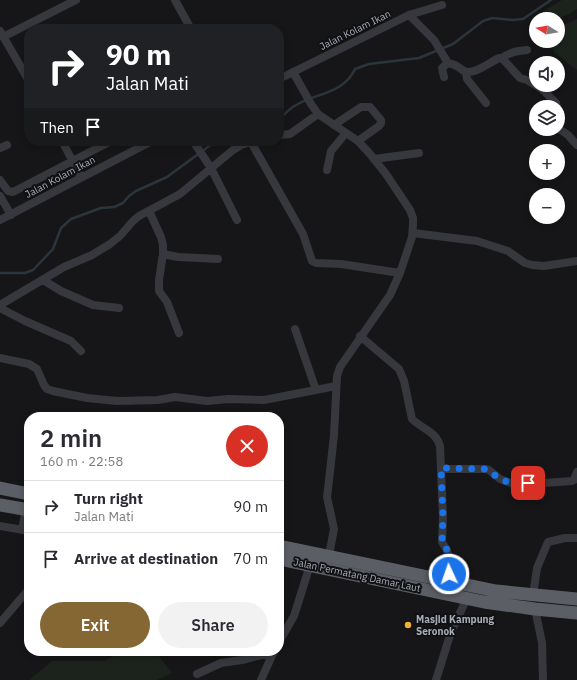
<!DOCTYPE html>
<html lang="en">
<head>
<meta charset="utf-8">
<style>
	:root { --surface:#fff; --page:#f2f2f3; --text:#2b2b33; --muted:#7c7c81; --line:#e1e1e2; --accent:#856733 }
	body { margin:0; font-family:"IBM Plex Sans",sans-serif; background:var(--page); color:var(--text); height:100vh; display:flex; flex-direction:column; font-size:15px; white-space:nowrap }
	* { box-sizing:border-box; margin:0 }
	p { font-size:13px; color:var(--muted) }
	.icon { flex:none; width:22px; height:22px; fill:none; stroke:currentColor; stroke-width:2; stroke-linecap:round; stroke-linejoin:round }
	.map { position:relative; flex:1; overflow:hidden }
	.details { position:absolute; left:24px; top:412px; width:260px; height:244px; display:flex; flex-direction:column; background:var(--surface); border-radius:16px; box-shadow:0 2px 6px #0003 }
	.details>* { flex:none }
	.guide { position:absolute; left:24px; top:24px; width:260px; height:122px; border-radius:16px; box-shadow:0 2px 6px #0003; background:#202124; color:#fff; overflow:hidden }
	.needle { width:26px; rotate:281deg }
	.tools { position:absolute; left:529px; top:12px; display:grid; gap:8px }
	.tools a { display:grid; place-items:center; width:36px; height:36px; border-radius:50%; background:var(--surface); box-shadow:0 2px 6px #0003; font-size:20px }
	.pin { position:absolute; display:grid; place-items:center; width:34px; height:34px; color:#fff; margin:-17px; border-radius:8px; box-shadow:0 2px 6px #0006 }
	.me { position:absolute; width:44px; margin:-22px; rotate:357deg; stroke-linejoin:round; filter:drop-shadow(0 0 3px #0008) }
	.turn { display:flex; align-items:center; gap:14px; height:84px; padding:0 16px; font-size:18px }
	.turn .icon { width:52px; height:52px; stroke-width:2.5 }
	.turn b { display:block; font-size:28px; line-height:34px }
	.then { display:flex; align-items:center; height:38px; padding:0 16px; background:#0003; gap:8px; font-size:15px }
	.round { display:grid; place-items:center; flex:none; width:42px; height:42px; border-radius:21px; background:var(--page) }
	.overview { display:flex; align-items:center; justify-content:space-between; height:68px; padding:0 16px }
	h1 { font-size:24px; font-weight:600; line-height:30px }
	.button { display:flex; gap:8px; margin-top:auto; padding:8px 16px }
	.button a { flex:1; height:46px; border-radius:24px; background:var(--accent); color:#fff; font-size:16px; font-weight:600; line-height:46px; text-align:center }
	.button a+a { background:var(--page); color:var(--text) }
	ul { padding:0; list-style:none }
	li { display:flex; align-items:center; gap:12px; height:52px; padding:0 16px; border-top:1px solid var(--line) }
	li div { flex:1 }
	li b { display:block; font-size:15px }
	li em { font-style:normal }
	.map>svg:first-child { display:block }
</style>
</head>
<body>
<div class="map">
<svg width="577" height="680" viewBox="0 0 577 680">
	<rect width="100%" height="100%" fill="#161618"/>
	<path fill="#1c231d" d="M562,0H577V9C563,19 558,19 542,14V12Z
		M577,19V70L555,53L548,41H558V26L569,23Z
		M123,651H155L172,673L157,680H29L52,661H104Z"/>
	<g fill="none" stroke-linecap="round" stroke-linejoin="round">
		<path stroke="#2c353c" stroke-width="2.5" d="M279,120C285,113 290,108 298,104C318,93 344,93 355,69L369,64L419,58L453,44L483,21L492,18L513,20L523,19L551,0
			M0,273H25L33,270L53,249L61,228L71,219L101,208L114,207L123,203L129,196L136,191L167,177L216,141"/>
		<path stroke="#37383d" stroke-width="8" d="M175,0L191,29
			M409,15L434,40L448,63L442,68L444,77
			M0,31L29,81
			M3,37L76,0
			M502,58C510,52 517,51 527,50
			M448,63C458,65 456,66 464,71C473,76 490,62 499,58H502L520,78L527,80L542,89L556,103L557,107
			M293,72L311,104L318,114L358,141L370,154L386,174L410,210L413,218V225L412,237L400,273L390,295L340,367L337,376L334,435L328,489L327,497L334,529L329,555
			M466,72L467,79L486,103
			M279,79L409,15L442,5
			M334,125L361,107H370L381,120V123L379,126L358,141
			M558,128L568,135L577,145
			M279,135L290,134L318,114
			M62,141L81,177
			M193,141L211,168L237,220
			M251,142L303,234L312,261L316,263L341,264L400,273
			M0,148L7,145
			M374,159L419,153
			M327,170L331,151L346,133
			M0,180L8,191L13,192L111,141
			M0,196L11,215
			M149,211L161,237L163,245V254L159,280V291L167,302L179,333
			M0,220L152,141
			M413,233L477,241L508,251L525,263L532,265L544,266L577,261
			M163,254L178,257L218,259
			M43,280L61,291L93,305L119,308
			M0,305L64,267L92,255L110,244L120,236L133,221L139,216L180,194L233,150L241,145L254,141
			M0,308L25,321L71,341L81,351
			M295,329L316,390
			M360,336L399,369L404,381L412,419C422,429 436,431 440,446L443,517L442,542L447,550L450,563L448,580
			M0,358L29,364L37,369L44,385L47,389L53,391L87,398L117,401L158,400L175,397L207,401L229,399L264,400L336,386
			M441,469H486L489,470L500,479L516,485L572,481L574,480L577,472
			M0,526L29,531
			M22,530L26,509
			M533,595L537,568L548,542L565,538H577
			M535,609L542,643L543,680
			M0,623L29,589
			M279,642L294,616L310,565
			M197,674L221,663L242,660L274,652
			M261,680L274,651
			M436,680L451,632L467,598"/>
		<path stroke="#5b5e65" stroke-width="13" d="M0,488L29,494
			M0,505L29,510
			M279,546L496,591L577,599
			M279,559L484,602L535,609L577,613"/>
	</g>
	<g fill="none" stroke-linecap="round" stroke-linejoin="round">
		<path stroke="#1a73e8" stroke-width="7" stroke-dasharray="0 12.6" d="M449,574L450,563L447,550L442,542L443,517L441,468L486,469L500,479L516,485L528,483"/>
	</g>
	<circle fill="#f2b134" stroke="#111113" stroke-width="1.5" cx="408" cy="625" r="4"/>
	<g text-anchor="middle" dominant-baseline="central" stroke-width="4" stroke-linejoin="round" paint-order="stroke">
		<g font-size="10" fill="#a8adb8" stroke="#111113">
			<text transform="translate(355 30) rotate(-26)">Jalan Kolam Ikan</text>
			<text transform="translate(60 177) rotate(-28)">Jalan Kolam Ikan</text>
			<text transform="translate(357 575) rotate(12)">Jalan Permatang Damar Laut</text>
		</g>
		<g font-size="10" font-weight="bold" fill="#a8adb8" stroke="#111113" text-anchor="start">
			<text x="416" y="619">Masjid Kampung<tspan x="416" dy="12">Seronok</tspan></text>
		</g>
	</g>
</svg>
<div class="tools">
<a><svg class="needle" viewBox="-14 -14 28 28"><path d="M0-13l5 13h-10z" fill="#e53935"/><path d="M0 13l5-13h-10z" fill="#7c7c81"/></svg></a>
<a><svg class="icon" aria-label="sound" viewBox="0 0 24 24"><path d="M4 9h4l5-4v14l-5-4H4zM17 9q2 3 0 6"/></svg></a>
<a><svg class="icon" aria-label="layers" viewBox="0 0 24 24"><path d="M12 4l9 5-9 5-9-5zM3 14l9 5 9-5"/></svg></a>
<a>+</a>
<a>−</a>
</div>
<div class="pin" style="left:528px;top:483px;background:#d93025"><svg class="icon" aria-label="arrive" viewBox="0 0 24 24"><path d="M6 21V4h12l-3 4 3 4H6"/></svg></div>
<svg class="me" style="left:449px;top:574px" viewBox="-20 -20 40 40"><circle r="17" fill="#1a73e8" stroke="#fff" stroke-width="3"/><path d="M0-11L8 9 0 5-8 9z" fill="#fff"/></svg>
<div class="guide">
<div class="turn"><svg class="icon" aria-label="right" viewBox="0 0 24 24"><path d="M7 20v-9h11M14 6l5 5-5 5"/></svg><div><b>90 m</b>Jalan Mati</div></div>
<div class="then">Then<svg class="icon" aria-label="arrive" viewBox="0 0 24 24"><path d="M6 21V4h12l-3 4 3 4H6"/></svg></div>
</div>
<section class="details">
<div class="overview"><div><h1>2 min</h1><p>160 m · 22:58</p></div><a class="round" style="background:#d93025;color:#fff"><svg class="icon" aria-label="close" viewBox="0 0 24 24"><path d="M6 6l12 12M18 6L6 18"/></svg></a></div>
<ul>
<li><svg class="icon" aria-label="right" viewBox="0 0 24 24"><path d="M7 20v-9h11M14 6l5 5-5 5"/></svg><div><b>Turn right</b><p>Jalan Mati</p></div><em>90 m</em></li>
<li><svg class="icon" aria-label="arrive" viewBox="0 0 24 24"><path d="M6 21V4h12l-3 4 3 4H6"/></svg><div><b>Arrive at destination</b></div><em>70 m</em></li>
</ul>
<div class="button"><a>Exit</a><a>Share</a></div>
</section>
</div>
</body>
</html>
